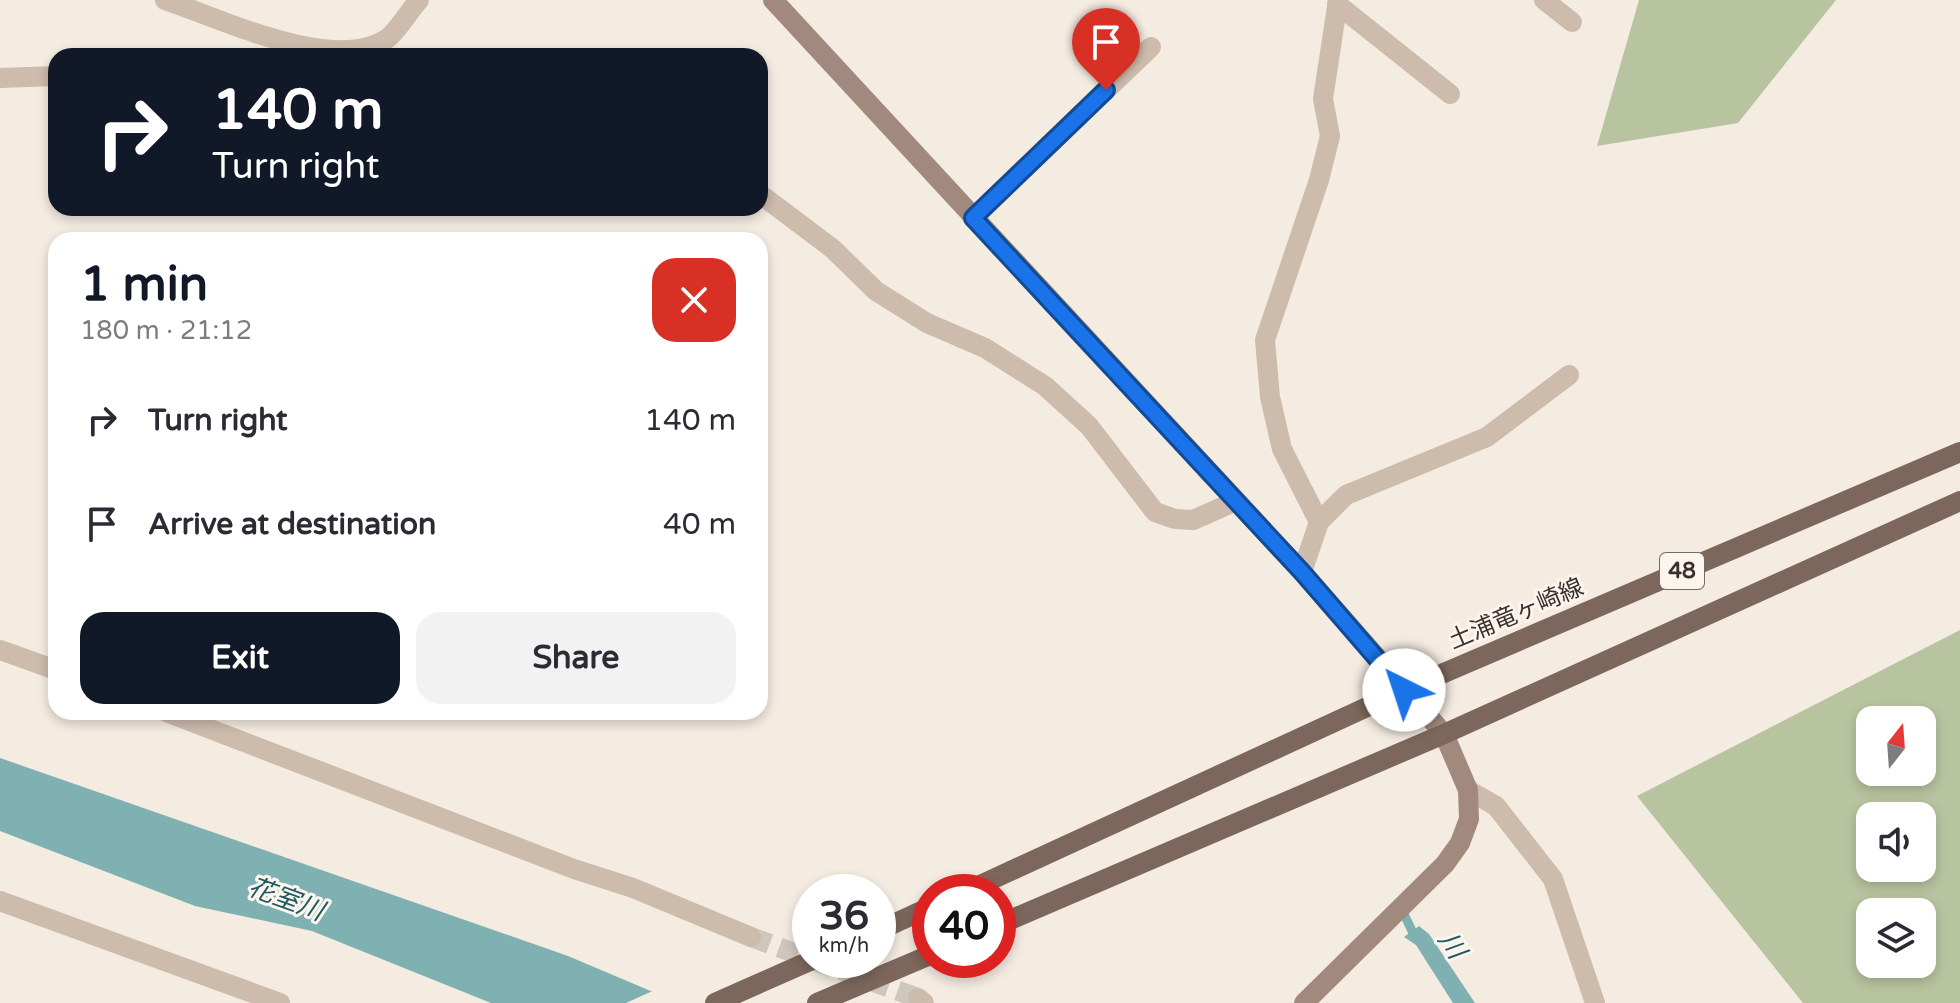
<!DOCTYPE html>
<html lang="en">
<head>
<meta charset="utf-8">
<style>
	:root { --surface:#fff; --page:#f2f2f3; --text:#2b2b33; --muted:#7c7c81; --accent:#111827 }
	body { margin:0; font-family:"Varela Round","Noto Sans JP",sans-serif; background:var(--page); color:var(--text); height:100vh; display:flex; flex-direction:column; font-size:30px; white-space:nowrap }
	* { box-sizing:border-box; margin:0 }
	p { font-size:26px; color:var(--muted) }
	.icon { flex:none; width:44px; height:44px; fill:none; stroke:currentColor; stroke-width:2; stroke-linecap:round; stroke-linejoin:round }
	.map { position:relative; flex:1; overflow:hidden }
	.sheet { position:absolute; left:48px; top:232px; width:720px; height:488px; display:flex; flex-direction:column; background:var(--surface); border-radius:24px; box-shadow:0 4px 12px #0003 }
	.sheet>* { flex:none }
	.hud { position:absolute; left:48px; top:48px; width:720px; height:168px; border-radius:24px; box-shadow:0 4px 12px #0003; background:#111827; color:#fff; overflow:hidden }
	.needle { width:52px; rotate:17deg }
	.buttons { position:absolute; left:1856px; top:706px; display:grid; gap:16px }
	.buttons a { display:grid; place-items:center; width:80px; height:80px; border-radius:16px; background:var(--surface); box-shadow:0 4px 12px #0003; font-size:40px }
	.speed { position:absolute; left:792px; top:874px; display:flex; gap:16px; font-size:40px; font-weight:700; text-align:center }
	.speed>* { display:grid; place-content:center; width:104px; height:104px; border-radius:50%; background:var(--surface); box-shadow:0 4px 12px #0003; line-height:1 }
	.speed small { font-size:20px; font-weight:400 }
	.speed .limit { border:12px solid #d22; background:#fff; color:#111 }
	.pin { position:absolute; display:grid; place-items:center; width:68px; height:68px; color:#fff; margin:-82px -34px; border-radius:50% 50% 50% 0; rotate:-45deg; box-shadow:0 0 8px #0007 }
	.pin .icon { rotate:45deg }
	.me { position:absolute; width:88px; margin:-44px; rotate:319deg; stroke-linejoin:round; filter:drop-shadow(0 0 6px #0008) }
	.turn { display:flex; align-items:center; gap:28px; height:168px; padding:0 32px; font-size:36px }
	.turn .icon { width:104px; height:104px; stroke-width:2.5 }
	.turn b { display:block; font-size:56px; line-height:68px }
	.round { display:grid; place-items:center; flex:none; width:84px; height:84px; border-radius:24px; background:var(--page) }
	.headline { display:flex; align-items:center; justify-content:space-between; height:136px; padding:0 32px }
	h1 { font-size:48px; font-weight:700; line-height:60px; color:var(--accent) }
	.button { display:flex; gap:16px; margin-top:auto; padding:16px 32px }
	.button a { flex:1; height:92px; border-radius:24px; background:var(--accent); color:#fff; font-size:32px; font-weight:700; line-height:92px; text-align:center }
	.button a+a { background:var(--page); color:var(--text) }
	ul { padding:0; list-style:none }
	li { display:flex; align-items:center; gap:24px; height:104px; padding:0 32px }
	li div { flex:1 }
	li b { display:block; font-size:30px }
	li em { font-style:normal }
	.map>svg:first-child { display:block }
</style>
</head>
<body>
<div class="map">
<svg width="1960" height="1003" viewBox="0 0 1960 1003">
	<rect width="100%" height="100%" fill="#f4ebe1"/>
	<path fill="#b8c4a0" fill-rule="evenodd" d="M1639,0H1836L1738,123L1597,146Z
		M1960,630V1003H1803L1637,796ZM1870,720H1922V772H1870ZM1870,816H1922V868H1870ZM1870,912H1922V964H1870Z"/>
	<path fill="#7fb0b2" d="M0,758L568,956L679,1003H491L312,931L195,906L0,831Z
		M1419,926L1429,934L1475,1003H1453L1416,945L1404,937Z"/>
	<path fill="#f4ebe1" d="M657,989L683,1003H626Z"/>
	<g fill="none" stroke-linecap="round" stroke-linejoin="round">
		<path stroke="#7fb0b2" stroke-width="9" d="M1403,912L1413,933L1421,938"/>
		<path stroke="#cfc6bd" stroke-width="20" stroke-dasharray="20 10" stroke-linecap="butt" d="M751,937L810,959
			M813,960L918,998"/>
		<path stroke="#cdbbac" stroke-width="20" d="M165,0C219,18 336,75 388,38C399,29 409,11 419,0
			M1544,0L1572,22
			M1337,4L1450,94
			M0,78L56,76
			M760,194L833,249L876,291L927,323L985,348L1045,386L1089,426L1155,512L1175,519L1193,520L1236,501
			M973,218L1151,47
			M1319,522L1282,449L1270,397L1265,340L1319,180L1330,136L1323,99L1338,0
			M1302,572L1319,522L1346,495L1487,437L1569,375
			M0,650L56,670
			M166,712L574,869L633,888L751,937
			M1468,790L1496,806L1553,879L1595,1003
			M0,901L280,1003
			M918,998L924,1003"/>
		<path stroke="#a18a7d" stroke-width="20" d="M773,0L1302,572L1444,734L1468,790L1469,819L1460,843L1445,864L1304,1003"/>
		<path stroke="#7d675c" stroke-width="20" d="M965,892L1404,690L1960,452
			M998,925L1444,734L1960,501
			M878,931L930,907
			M715,1003L812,960
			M817,1003L930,955"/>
	</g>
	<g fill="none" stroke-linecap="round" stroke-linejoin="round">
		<g stroke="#114b97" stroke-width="20">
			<path id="route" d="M1106,90L973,218L1302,572L1404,690"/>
		</g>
		<use href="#route" stroke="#1a73e8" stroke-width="14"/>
	</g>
	<g text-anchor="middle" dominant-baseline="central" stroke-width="6" stroke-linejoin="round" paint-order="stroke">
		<rect fill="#fbf5ee" stroke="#756b66" stroke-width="2" x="1660" y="553" width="44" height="36" rx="6"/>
		<g font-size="22" font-weight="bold" fill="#3b302b">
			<text x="1682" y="571">48</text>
		</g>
		<g font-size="24" fill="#3b302b" stroke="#fbf5ee">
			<text transform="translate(1516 614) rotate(-23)">土浦竜ヶ崎線</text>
		</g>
		<g font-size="26" font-style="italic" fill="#1f5a5e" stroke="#fbf5ee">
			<text transform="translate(286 899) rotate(20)">花室川</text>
			<text transform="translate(1452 945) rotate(56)">川</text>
		</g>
	</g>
</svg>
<div class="buttons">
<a><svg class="needle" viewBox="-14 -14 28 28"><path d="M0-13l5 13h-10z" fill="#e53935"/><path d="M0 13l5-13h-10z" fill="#7c7c81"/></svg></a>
<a><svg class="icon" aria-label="sound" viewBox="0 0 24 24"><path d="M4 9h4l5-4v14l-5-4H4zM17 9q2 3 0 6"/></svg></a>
<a><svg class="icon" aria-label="layers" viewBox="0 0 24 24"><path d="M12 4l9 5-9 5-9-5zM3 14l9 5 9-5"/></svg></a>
</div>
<div class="speed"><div>36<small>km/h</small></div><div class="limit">40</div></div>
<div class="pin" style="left:1106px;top:90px;background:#d93025"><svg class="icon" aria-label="arrive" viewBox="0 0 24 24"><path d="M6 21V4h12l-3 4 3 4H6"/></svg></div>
<svg class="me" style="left:1404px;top:690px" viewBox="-20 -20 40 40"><circle r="19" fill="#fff"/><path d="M0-13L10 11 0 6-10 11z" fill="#1a73e8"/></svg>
<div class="hud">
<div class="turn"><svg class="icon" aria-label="right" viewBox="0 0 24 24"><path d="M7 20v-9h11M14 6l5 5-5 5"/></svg><div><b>140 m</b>Turn right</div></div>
</div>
<section class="sheet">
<div class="headline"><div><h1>1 min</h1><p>180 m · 21:12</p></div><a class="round" style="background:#d93025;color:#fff"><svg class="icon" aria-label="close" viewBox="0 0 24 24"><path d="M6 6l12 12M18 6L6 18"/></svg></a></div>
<ul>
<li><svg class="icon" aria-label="right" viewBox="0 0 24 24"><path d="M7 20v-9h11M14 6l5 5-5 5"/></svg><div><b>Turn right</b></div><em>140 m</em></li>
<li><svg class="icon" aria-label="arrive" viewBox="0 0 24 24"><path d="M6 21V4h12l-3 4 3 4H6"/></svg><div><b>Arrive at destination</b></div><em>40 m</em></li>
</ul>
<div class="button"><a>Exit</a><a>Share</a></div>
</section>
</div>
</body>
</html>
